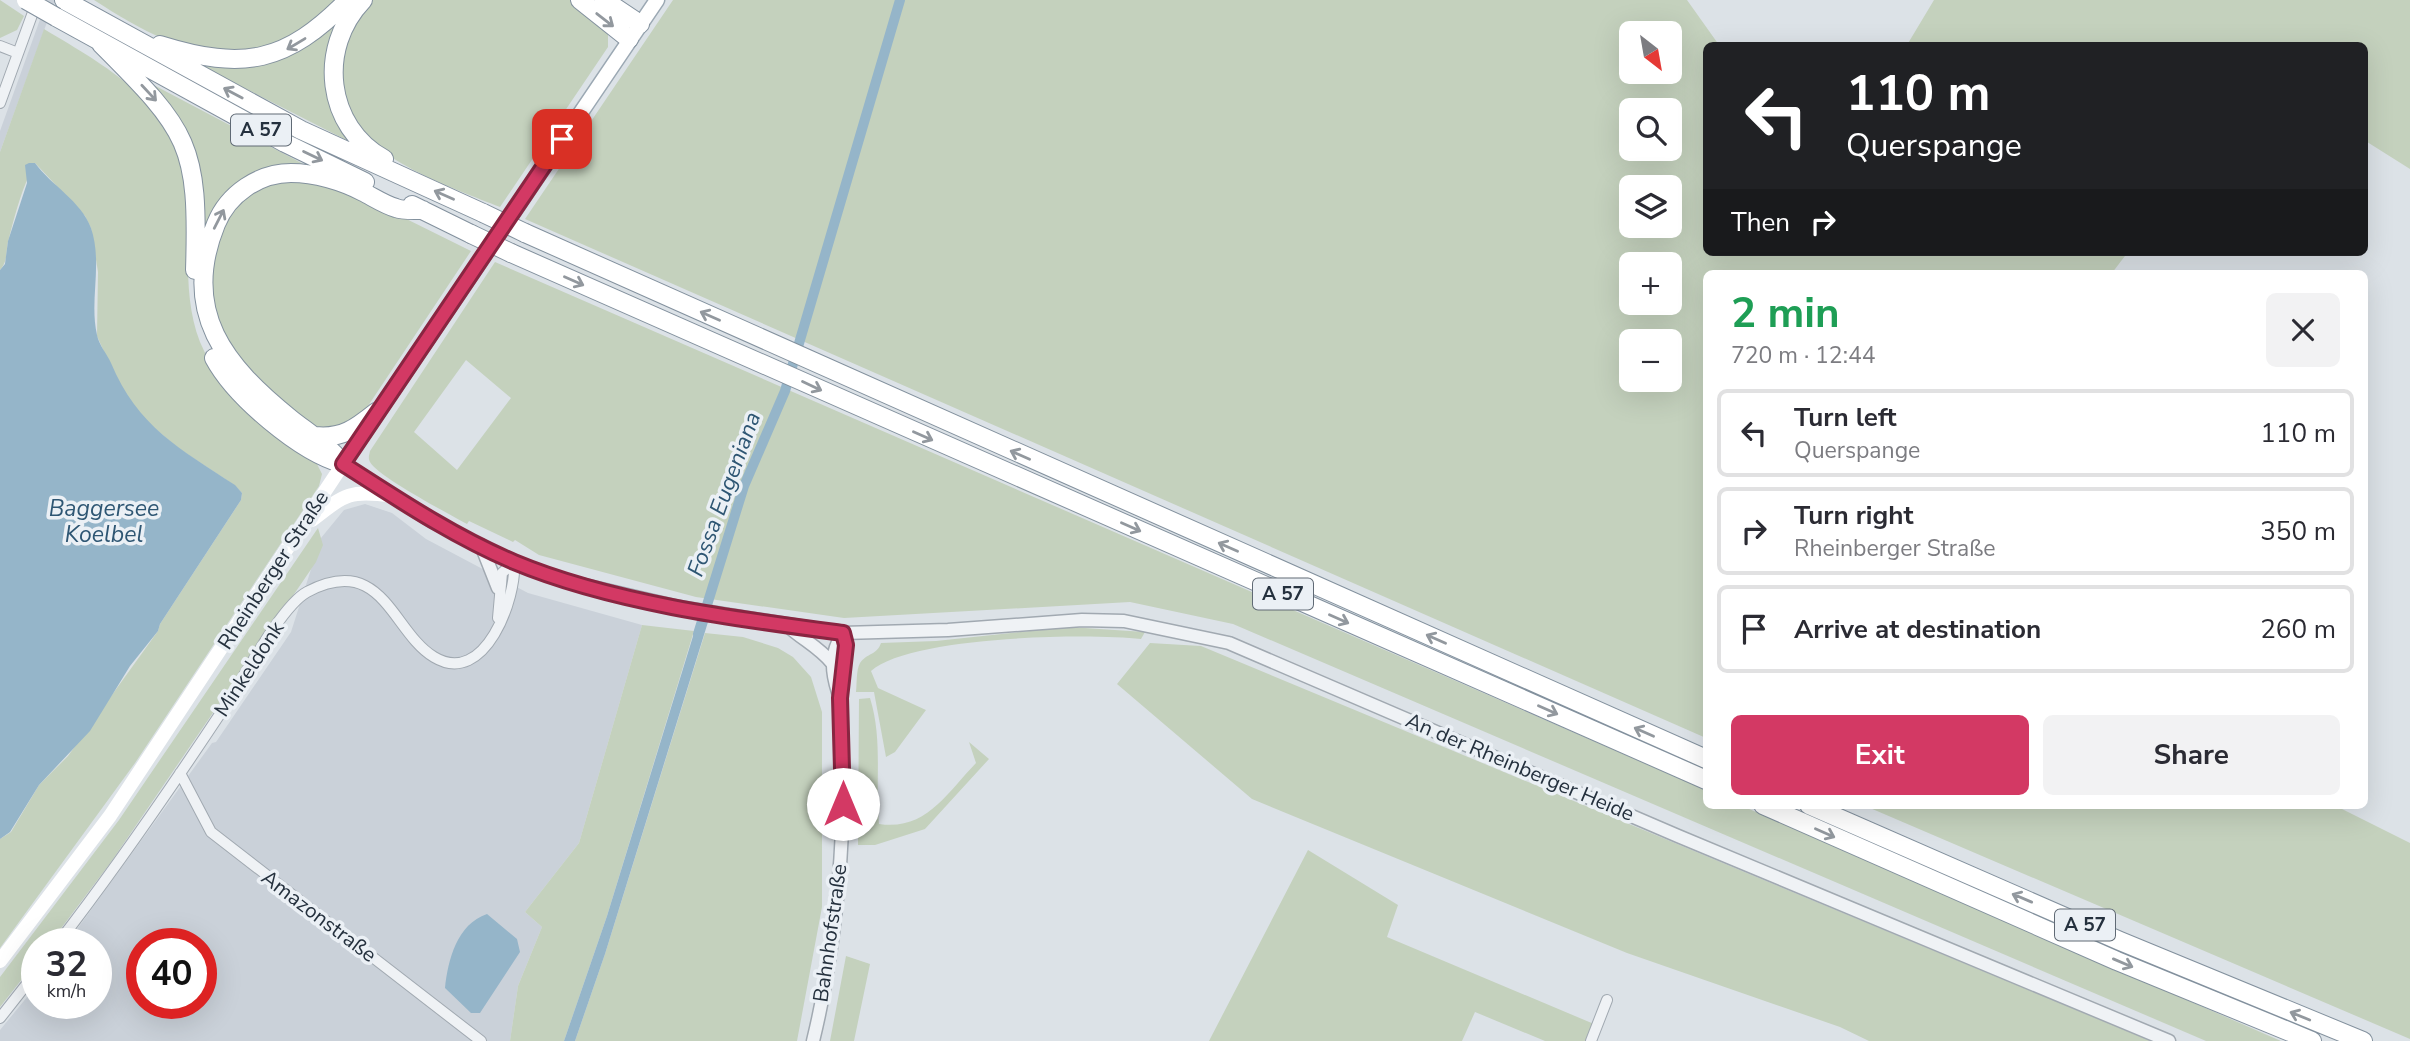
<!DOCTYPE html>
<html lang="en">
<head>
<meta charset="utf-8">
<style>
	:root { --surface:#fff; --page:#f2f2f3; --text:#2b2b33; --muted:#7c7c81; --line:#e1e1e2; --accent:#d33964 }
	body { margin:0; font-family:"Nunito Sans",sans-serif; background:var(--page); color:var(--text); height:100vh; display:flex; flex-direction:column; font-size:26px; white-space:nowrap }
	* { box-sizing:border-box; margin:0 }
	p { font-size:23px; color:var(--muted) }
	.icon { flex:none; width:38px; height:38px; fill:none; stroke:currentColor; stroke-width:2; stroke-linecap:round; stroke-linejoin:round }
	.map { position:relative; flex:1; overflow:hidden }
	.side { position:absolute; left:1703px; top:270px; width:665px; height:539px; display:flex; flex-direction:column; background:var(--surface); border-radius:10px; box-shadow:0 7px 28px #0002 }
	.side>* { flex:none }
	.top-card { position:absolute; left:1703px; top:42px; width:665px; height:214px; border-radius:10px; box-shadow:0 7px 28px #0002; background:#202124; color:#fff; overflow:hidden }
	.needle { width:46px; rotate:149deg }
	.controls { position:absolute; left:1619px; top:21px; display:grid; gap:14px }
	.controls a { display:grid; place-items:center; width:63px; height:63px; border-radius:10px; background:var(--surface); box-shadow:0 7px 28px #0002; font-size:35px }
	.speed { position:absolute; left:21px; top:928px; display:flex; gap:14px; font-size:35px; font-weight:700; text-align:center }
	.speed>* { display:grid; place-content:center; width:91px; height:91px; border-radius:50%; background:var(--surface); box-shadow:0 7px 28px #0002; line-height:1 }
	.speed small { font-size:18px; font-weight:400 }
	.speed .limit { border:10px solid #d22; background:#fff; color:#111 }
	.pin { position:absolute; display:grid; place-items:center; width:60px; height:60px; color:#fff; margin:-30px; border-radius:14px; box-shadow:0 4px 10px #0006 }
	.me { position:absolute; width:77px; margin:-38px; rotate:0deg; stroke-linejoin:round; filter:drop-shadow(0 0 5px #0008) }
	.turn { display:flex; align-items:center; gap:24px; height:147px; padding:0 28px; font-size:32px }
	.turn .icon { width:91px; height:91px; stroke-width:2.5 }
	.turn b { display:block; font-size:49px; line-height:60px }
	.then { display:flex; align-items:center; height:66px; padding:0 28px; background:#0003; gap:14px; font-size:26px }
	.round { display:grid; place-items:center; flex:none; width:74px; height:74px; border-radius:10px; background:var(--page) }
	.headline { display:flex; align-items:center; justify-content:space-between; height:119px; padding:0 28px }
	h1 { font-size:42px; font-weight:700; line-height:52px; color:#1e9e55 }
	.primary-button { display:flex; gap:14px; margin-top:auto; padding:14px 28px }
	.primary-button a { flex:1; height:80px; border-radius:10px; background:var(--accent); color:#fff; font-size:28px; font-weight:700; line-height:80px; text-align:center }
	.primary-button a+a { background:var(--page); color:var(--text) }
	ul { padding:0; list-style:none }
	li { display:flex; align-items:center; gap:21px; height:88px; margin:0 14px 10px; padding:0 14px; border:4px solid var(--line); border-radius:10px }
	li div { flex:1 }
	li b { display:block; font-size:26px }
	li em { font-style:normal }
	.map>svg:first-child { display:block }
</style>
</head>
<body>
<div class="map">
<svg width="2410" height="1041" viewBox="0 0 2410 1041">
	<rect width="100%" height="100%" fill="#dce2e7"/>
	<path fill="#cad1d9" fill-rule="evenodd" d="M47,0H55L0,152V131Z
		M365,504L392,513L426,539L528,593L642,625L579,843L525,912L542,927L518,986L510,1041H0V1030L37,985V1003H96V943H67L212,743L216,742L291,632L321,538L344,510ZM142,943H201V1003H142Z"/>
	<path fill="#c4d1bd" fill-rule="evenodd" d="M0,0L24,16L17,30L0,38Z
		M94,0H339C254,83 184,59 94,0Z
		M372,0H571L604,27L608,34V47L500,207C453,188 366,159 346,109C343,101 343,90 342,82C339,51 351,23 372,0Z
		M673,0H1687L1719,45L1706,46V252H2128L2112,273H1706V738L525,219ZM1631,33H1670V72H1631ZM1631,110H1670V149H1631ZM1631,187H1670V226H1631ZM1631,264H1670V303H1631ZM1631,341H1670V380H1631Z
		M1934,0H2410V169L2364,140V46L1907,45Z
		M345,11L332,50L356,145L201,66L229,67Z
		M44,29C109,68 167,99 188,177C193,193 189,215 188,231C188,268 186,306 200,342C221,393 275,430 317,464L322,474L319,486L135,763L0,948V839L11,832L39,785L68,756L158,631L160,624L241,500L242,493L234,485L178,448L139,415L117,381L97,336L98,272L91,228L85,216L35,163C23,185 15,214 9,238C5,250 9,260 0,270V152Z
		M148,82L311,168L250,181L203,256L202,211Z
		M305,181L358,195L471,251L366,409C350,427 332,436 309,427C290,409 243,372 231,352C200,303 203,214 263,187C276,180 290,181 305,181Z
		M495,262L1706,790V805H1740L2281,1041H2206L1233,624L1130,602L844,618L696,597L539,555L515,540L513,542L469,521L467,524C449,514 377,476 370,462C368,458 369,456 370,451ZM466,360L511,398L457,470L414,432Z
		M318,528L323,545L316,562L111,862L50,943H37V960L0,1007V977L119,820Z
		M642,625L694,631L607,916L564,1041H510L518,986L542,927L525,912L579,843Z
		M1069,627L1145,632L1141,639C1087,633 910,636 871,671L878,688L926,710L895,752L886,757L874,692H856C857,684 856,670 860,663C867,653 877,655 881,643L936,641Z
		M705,633L743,637L778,648L793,657L811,677L822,712V907L797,1041H575L605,954Z
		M1150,643L1201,646L2151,1041H1869L1840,1027L1627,953L1252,799L1117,684Z
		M870,698C883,740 875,781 879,824C926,831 946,794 976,763L969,742L989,759L925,829L875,845H858L859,699Z
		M1863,805H2334L2410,843V1039Z
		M1308,850L1398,905L1387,937L1594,1024L1587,1041H1545L1475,1012L1462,1041H1209Z
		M846,956L870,964L854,1041H830Z"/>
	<path fill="#95b5c9" d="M29,163H35C51,185 81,201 91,228C103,264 89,300 97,335C99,345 107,354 111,363C137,426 180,449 235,485L242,493L241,500L160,624L158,631L130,666L90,731L39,785L10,832L0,839V270L5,264L8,241L27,183L25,165Z
		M698,620L708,622L605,954L575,1041H564L607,916Z
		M487,914L517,939L520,952L480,1013H471L445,988C448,960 457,924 487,914Z"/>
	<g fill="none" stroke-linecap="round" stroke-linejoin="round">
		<path stroke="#95b5c9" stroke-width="10" d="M698,634L744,486L785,391L900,0"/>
		<g stroke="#a1a9b1" stroke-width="12">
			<path id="minor" d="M0,46L18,53
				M0,103L36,4
				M498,618L502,573L514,562
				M180,773L211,832L481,1041
				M58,943C117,867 171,788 224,708C242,681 281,606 307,592C383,552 392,632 434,657C485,688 517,597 514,562
				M0,1018L37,971
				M1591,1041L1607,1000"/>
		</g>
		<g stroke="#a1a9b1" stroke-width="15">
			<path id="tertiary" d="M343,464L431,521L514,562L567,581L679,607L843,633L948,630L1082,620L1124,621L1229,643L1678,836L2169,1041
				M481,545L498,588
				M788,626C803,640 819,647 832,663
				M838,692C831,670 830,653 843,633
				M813,1041C832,963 841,883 843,803C843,769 840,735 840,701C840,677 849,657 843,633"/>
		</g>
		<g stroke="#9ba8b3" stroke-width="17">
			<path id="primary" d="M343,464L657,0"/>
		</g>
		<g stroke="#83919e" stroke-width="20">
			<path id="motorway" d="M64,0L301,130L483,213
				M363,0C317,48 326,127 384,159
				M580,0L629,39
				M604,0L640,24
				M56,17L285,143L365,182
				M101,44C189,132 199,144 195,270
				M160,45C244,71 286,63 348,0
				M412,205L471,234
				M525,233L1706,759
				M511,253L1706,780
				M214,358C235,397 300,452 343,464
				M315,436C342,439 356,428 376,412
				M343,464C328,445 310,434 291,419C225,366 180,312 216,224C228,194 259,173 291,173C315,173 342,181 363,192C373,197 385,205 396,208C404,211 414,210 423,210
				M1763,805L2117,961L2312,1041
				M1809,805L2120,941L2363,1041"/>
		</g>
		<use href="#minor" stroke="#eff2f5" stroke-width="10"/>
		<use href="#tertiary" stroke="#eff2f5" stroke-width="12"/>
		<path stroke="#fff" stroke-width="14" d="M312,520C344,495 350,489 392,496
			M0,961L110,816L343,464"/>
		<use href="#primary" stroke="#fff" stroke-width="14"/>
		<use href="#motorway" stroke="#fff" stroke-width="18"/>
		<g stroke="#83919e" stroke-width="20" stroke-linecap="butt">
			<path id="motorway-bridge" d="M26,0L56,17
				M483,213L525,233
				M471,234L511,253"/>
		</g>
		<use href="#motorway-bridge" stroke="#fff" stroke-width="18"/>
	</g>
	<defs><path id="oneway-shaft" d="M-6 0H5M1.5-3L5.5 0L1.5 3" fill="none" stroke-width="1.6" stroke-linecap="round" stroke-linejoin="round" transform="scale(1.75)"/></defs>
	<g stroke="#92989e">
		<use href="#oneway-shaft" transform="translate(605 20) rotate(38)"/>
		<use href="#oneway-shaft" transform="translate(296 44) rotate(149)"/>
		<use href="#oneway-shaft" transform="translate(149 93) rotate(47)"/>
		<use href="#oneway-shaft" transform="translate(233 93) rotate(-152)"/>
		<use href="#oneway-shaft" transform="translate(313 156) rotate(26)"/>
		<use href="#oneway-shaft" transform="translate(444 195) rotate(-156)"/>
		<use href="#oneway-shaft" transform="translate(219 219) rotate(-63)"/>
		<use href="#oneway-shaft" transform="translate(574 281) rotate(24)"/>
		<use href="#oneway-shaft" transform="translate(710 316) rotate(-156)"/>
		<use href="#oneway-shaft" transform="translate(812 386) rotate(25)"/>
		<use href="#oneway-shaft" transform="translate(923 436) rotate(24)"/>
		<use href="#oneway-shaft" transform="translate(1020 455) rotate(-156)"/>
		<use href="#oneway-shaft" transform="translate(1131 527) rotate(24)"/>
		<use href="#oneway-shaft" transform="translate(1228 547) rotate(-156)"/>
		<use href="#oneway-shaft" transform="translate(1339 619) rotate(24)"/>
		<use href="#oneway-shaft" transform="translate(1436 639) rotate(-156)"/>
		<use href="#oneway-shaft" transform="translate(1548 710) rotate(24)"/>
		<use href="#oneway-shaft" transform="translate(1644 732) rotate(-156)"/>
		<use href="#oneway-shaft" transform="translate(1825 833) rotate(24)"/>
		<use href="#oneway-shaft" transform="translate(2022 898) rotate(-157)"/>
		<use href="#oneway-shaft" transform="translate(2123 963) rotate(23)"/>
		<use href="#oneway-shaft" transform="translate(2300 1016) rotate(-158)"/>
	</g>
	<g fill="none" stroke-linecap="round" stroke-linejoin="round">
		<g stroke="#892541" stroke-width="18">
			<path id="route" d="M562,139L343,464C399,500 453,536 514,562C612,603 737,619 843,633L846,645L840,698L843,804"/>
		</g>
		<use href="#route" stroke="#d33964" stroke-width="12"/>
	</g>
	<g text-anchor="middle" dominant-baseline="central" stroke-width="7" stroke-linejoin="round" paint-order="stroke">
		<g fill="#ebf0f5" stroke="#606a75" stroke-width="2">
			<rect x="231" y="114.5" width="60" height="31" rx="5"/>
			<rect x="1253" y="578.5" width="60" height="31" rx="5"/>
			<rect x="2055" y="909.5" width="60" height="31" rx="5"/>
		</g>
		<g font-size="19" font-weight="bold" fill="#25313e">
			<text x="261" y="130">A 57</text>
			<text x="1283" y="594">A 57</text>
			<text x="2085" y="925">A 57</text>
		</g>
		<g font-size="21" fill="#25313e" stroke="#ebf0f5">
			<text transform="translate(273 570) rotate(-57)">Rheinberger Straße</text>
			<text transform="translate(249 669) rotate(-57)">Minkeldonk</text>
			<text transform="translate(1520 767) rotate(23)">An der Rheinberger Heide</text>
			<text transform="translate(319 916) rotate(37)">Amazonstraße</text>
			<text transform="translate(830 933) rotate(-82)">Bahnhofstraße</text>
		</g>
		<g font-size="23" font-style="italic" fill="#2e5673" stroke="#ebf0f5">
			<text transform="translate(724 494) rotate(-70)">Fossa Eugeniana</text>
			<text x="104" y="508">Baggersee<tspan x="104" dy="26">Koelbel</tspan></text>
		</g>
	</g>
</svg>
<div class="controls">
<a><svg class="needle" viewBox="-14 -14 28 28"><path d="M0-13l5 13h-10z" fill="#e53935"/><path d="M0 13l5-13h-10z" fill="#7c7c81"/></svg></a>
<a><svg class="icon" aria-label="search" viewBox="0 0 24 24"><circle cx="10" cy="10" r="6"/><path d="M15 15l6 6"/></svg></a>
<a><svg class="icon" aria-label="layers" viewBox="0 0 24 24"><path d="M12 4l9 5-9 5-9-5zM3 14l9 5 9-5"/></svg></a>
<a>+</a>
<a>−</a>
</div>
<div class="speed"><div>32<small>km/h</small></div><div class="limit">40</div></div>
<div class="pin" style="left:562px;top:139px;background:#d93025"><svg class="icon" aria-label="arrive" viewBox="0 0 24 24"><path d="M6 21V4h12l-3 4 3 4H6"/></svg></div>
<svg class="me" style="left:843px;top:804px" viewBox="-20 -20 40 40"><circle r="19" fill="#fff"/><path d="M0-13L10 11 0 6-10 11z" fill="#d33964"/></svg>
<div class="top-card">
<div class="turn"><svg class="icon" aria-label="left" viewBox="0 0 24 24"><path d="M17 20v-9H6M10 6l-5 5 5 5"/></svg><div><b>110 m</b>Querspange</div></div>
<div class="then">Then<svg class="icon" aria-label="right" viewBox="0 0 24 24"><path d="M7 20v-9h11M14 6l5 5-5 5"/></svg></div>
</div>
<section class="side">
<div class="headline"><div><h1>2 min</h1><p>720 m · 12:44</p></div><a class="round"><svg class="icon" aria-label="close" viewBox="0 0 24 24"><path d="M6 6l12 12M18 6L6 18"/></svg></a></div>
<ul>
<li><svg class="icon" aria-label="left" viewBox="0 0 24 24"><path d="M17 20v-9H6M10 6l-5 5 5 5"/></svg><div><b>Turn left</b><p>Querspange</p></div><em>110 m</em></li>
<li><svg class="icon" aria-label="right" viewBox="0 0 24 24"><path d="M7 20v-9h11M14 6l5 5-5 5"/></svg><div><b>Turn right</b><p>Rheinberger Straße</p></div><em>350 m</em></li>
<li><svg class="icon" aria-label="arrive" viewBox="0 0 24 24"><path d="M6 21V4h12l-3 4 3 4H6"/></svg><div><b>Arrive at destination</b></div><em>260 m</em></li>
</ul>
<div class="primary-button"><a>Exit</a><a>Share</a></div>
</section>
</div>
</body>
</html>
